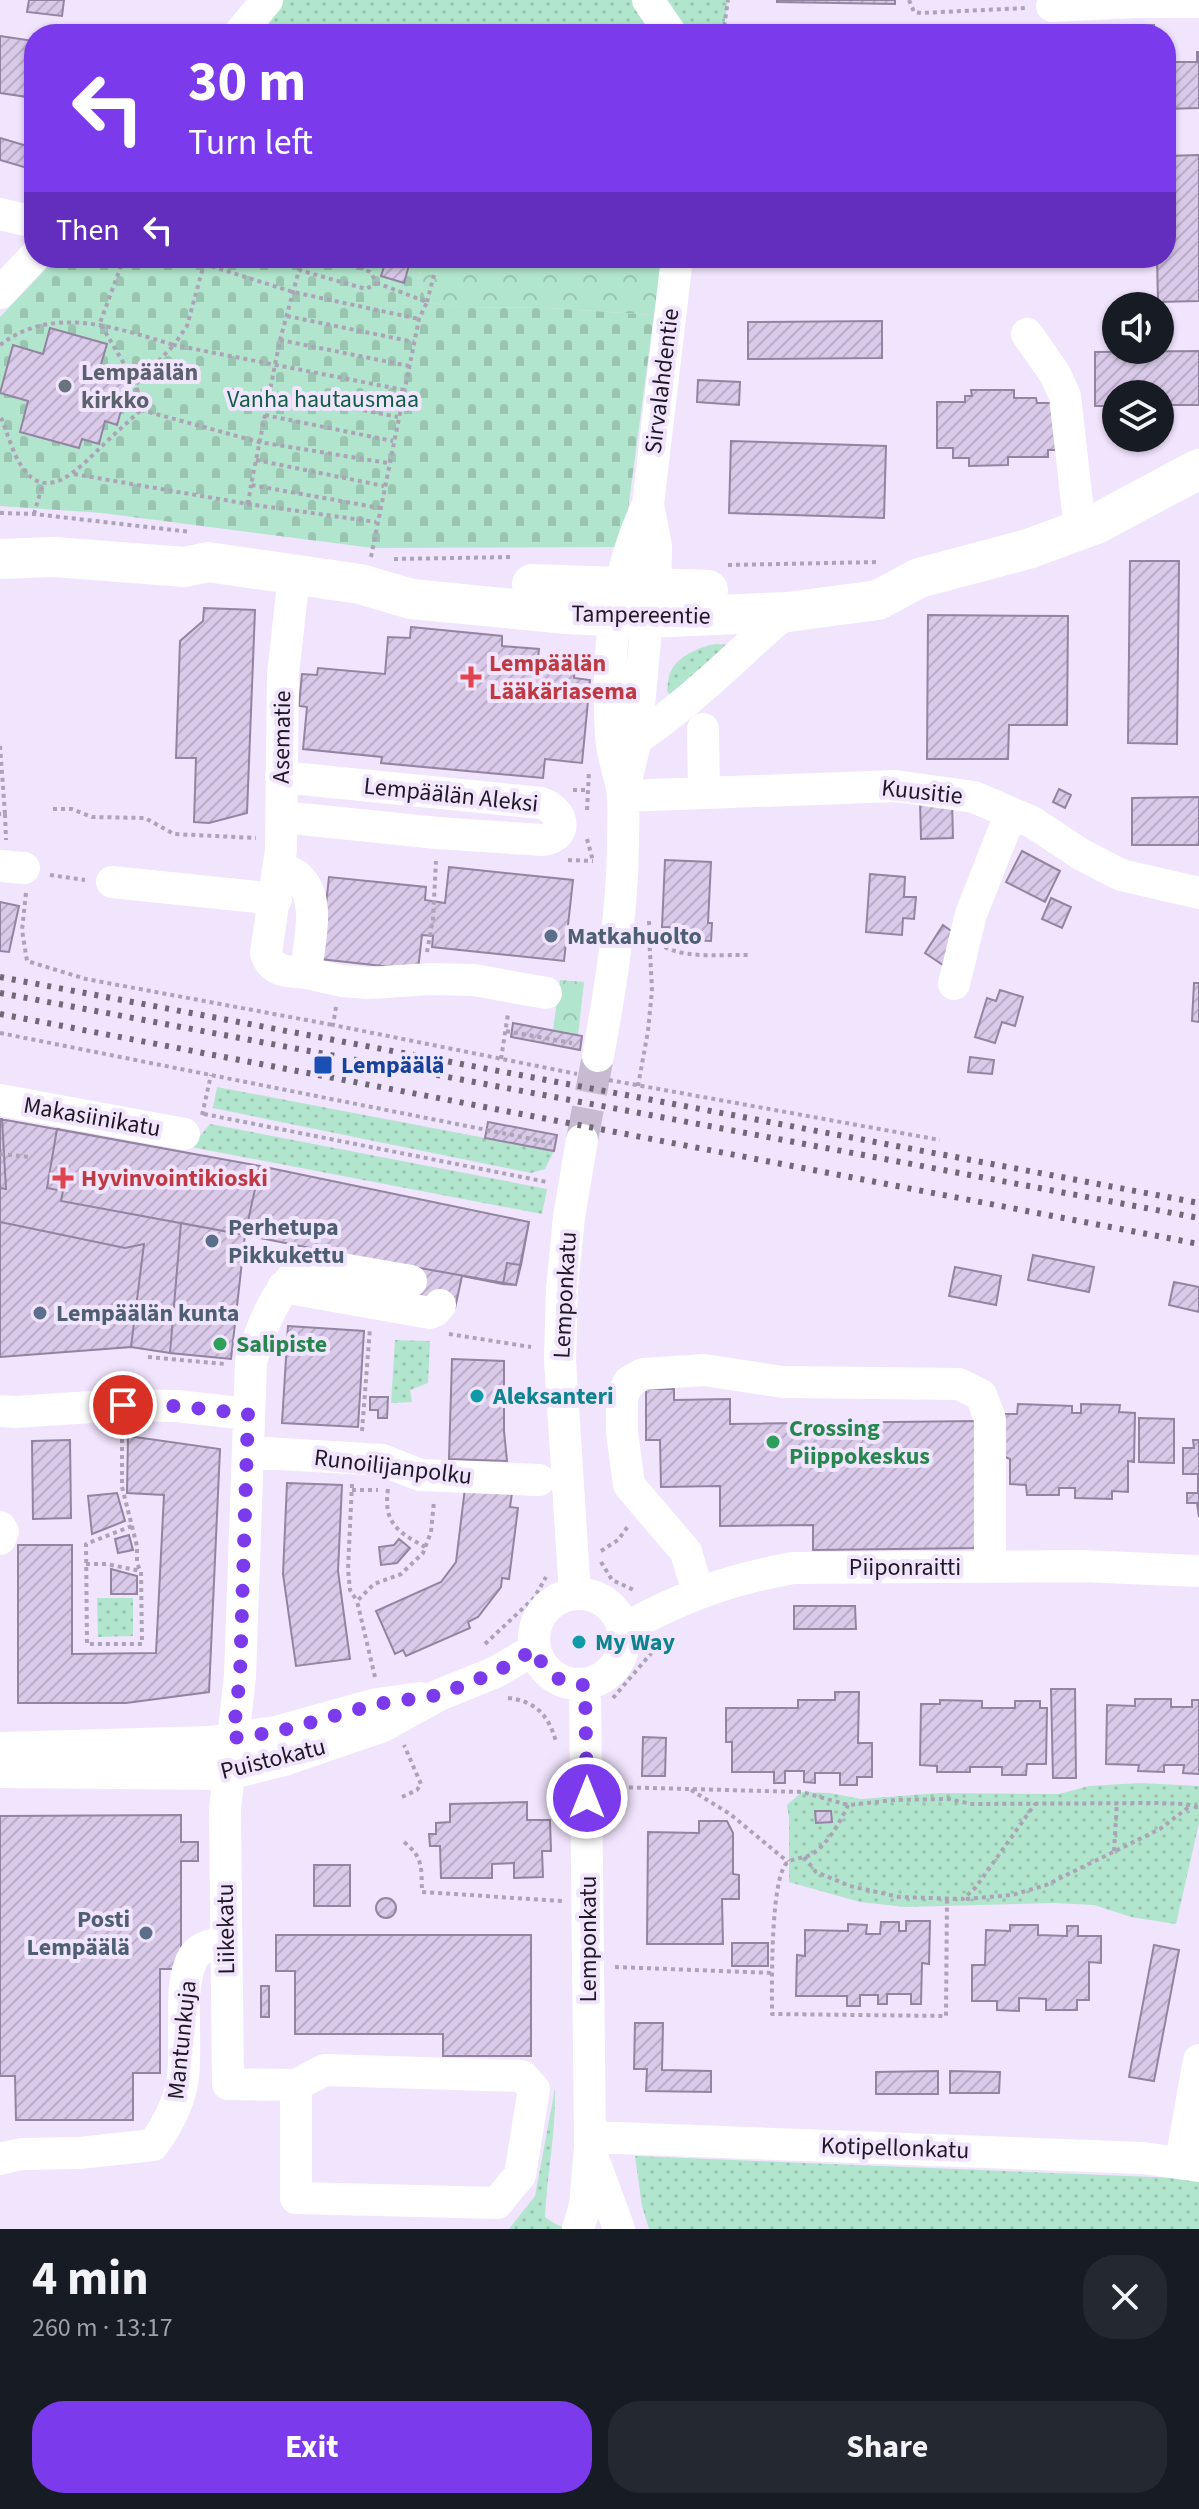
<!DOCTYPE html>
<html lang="en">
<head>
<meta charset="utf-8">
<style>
	:root { --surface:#171b24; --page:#242831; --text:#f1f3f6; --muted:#9ea1a6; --accent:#7c3aed }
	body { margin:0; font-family:"Source Sans 3",sans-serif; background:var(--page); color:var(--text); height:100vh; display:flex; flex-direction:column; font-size:30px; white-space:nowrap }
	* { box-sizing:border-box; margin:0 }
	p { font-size:26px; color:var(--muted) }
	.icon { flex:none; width:44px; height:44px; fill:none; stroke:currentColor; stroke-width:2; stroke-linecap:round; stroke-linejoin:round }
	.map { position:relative; height:2229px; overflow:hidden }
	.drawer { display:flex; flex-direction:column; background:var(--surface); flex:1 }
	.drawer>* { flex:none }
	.top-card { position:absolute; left:24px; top:24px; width:1152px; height:244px; border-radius:32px; box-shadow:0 2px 6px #0004; background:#7c3aed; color:#fff; overflow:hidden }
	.buttons { position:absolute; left:1102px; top:292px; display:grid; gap:16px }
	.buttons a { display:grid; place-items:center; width:72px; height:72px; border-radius:50%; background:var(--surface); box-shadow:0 2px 6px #0004; font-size:40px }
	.pin { position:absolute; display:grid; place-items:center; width:68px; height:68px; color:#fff; margin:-34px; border:4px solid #fff; border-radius:50%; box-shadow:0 2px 8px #0007 }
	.me { position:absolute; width:88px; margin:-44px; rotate:0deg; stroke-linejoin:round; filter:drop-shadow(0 0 6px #0008) }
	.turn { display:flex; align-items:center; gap:28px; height:168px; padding:0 32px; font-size:36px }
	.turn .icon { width:104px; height:104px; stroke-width:2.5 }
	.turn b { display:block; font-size:56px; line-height:68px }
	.then { display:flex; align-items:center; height:76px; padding:0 32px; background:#0003; gap:16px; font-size:30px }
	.round { display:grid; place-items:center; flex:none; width:84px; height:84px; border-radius:32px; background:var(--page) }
	.headline { display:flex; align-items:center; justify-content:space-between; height:136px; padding:0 32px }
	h1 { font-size:48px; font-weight:700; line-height:60px }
	.button { display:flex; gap:16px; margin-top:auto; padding:16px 32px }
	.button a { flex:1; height:92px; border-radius:32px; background:var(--accent); color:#fff; font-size:32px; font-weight:700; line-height:92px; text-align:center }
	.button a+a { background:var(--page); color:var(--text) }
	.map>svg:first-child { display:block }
</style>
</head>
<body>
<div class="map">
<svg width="1199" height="2229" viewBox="0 0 1199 2229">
	<defs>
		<pattern id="green-dots" width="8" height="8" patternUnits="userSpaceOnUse" patternTransform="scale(2)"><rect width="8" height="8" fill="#b2e5cd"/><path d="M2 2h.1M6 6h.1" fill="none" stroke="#99c4b0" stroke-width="1.8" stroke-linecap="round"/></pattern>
		<pattern id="forest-crowns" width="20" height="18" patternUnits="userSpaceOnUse" patternTransform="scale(2)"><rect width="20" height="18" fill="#b2e5cd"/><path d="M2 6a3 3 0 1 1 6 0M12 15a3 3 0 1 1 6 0" fill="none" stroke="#99c4b0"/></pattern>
		<pattern id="cemetery-stones" width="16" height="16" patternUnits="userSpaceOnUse" patternTransform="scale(2)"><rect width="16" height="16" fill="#b2e5cd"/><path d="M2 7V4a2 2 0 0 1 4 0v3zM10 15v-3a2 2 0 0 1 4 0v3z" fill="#99c4b0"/></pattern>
		<pattern id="building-hatch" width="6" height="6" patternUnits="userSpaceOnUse" patternTransform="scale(2)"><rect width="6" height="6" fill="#dacae9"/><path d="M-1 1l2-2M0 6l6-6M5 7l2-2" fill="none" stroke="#bbadc8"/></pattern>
	</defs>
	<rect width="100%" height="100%" fill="#f1e4fd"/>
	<path fill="url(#green-dots)" d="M267,0H728L723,34H239Z
		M716,644L729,645L671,696L667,691C668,685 668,676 671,671C679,655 700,647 716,644Z
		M217,1087L554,1151L545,1169L531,1173L213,1108Z
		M210,1124L547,1189L542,1214L191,1147Z
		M395,1340L430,1341L428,1383L410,1390L412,1402L391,1403Z
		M97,1598H133V1636L98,1637Z
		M1140,1783L1199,1786V1823L1176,1924L1131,1917L1094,1905L1054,1903L905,1907L860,1902L789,1882V1818L787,1805L802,1792L830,1793L861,1799L940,1793L1059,1794L1089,1786Z
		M555,2089C556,2132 547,2174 545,2217L557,2225L569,2229H509L535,2196Z
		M635,2156L1178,2178L1199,2182V2229H649L642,2206Z"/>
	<path fill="url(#forest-crowns)" d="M422,258H663L654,315L547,308L460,307L427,302L418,281Z
		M560,980L584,982L578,1035L553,1030Z"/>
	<path fill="url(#cemetery-stones)" d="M56,258H422L418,281L427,302L461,307L547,308L654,315L623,547L373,548L102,513L0,506V317Z"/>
	<path fill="url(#building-hatch)" stroke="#9384a1" stroke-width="2" d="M29,0H64L62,16L27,12Z
		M777,0H895V4L777,2Z
		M1154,25V34H1108L1107,26Z
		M0,36L34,41V98L0,93Z
		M1197,52H1199V108L1166,109V62H1197Z
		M0,138L34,148V170L0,160Z
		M1199,155V301L1158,302L1157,258H1166V156Z
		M387,258H411L404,283L381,276Z
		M882,321V358L748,359V322Z
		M50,328L107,344L99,371L130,379L117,425L105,421L99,444L82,439L79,448L20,432L28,401L0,393L13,345L43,354Z
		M1199,351V405H1160V394H1116V406H1095V352Z
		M698,380L740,382L739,405L697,402Z
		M971,390H1014V398H1036L1037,403H1059V450H1048V457H1008V465L969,466V458H953V448H937V402H965V396H972Z
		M731,441L886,446L884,518L729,513Z
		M1130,561H1179L1177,744L1128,743Z
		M204,608L255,610L247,813L209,823L194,822L196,758H176L180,641L203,621Z
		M928,615L1068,616L1067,725H1009L1008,759H927Z
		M411,627L502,636V646L539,649L538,658L558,659L557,667L575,668L574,678L590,680L582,763L545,759L543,778L381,763L382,757L303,749L307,707L299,706L302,674L317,675L318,668L385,674L388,637L410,638Z
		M1059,789L1071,795L1065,808L1053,802Z
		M1199,797V845H1132V798Z
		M920,801H952L953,838L921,839Z
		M1022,851L1060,871L1045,902L1006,882Z
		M665,860L711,862L708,923H712L711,941L680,940L681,928L662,927Z
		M449,867L573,880L564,961L432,947L433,936L422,935L418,970L320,959L329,877L426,887L425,900L445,903Z
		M870,874L905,877L904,897H916L914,919L903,918L902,935L866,932Z
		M1051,898L1071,907L1062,928L1042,919Z
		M0,902L19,906L9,952L0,951Z
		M943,925L961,938L943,965L925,953Z
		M1194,983H1199V1022L1192,1021Z
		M1000,990L1023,997L1015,1026L1002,1022L995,1043L975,1037L987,998L996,1001Z
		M513,1023L582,1036L580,1050L511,1037Z
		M970,1057L994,1060L992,1074L968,1072Z
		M0,1119H2L6,1189L0,1188Z
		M0,1119L260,1166L529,1222L516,1285L335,1253L245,1235L231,1359L170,1353L131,1347L0,1357Z
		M488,1122L557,1135L554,1151L485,1138Z
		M57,1129L260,1166L245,1235L61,1201L63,1191L47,1188Z
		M260,1166L529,1222L521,1265L507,1263L503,1284L462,1276L455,1308L329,1282L335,1253L245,1235Z
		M0,1222L125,1248L144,1244L131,1347L0,1357Z
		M181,1223L245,1235L231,1359L170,1353Z
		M1033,1255L1094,1267L1089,1292L1028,1280Z
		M507,1263L521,1265L516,1285L503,1284Z
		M955,1267L1001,1276L996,1305L949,1296Z
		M1174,1282L1199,1287V1312L1169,1305Z
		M288,1326L364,1331L358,1427L282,1423Z
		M452,1359L504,1361V1431L507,1461L449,1459Z
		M646,1389H674V1400L730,1399V1424L979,1421L981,1548L813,1550V1525L720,1526V1486L661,1487L660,1440H646Z
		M370,1397H388L387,1418H378V1410H370Z
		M1018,1404L1072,1406V1413H1081V1404L1120,1405L1119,1412L1135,1413L1134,1462L1128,1461V1492L1112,1491V1499L1075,1498V1488H1059V1495H1027L1026,1485L1010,1484V1459L1003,1456L1005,1414H1017Z
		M1139,1418L1174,1419V1463L1139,1462Z
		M128,1436L220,1449L209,1692L126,1703H18V1545H72V1654L156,1653L164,1495L127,1493Z
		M70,1440L71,1518L33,1519L32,1441Z
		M1193,1440H1199V1517L1197,1503H1187V1493H1198V1474H1183V1448H1194Z
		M287,1483L342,1485L338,1571L350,1659L296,1666L283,1574Z
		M465,1488L512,1493L510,1507L518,1508L509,1579L502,1578L501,1587L478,1617L468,1622L470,1628L406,1656L403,1650L395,1654L376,1611L441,1582L456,1562Z
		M117,1493L125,1521L92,1534L88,1496Z
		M129,1535L133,1550L118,1553L115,1539Z
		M399,1539L410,1548L397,1563L381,1565L379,1547L394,1545Z
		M111,1569L137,1576V1594H111Z
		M794,1606H855L856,1629H794Z
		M1051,1689H1075L1076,1778H1053Z
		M835,1692H859L858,1743H872V1777H857V1785H840V1773H815V1783L804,1782V1771H785V1783H774V1772H732V1742H726V1708H798V1700H835Z
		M1135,1699H1171V1707H1192V1700H1199V1774L1183,1773L1184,1765H1164V1772L1138,1771L1139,1765L1106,1764L1107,1705L1135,1706Z
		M940,1700L982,1701V1708H1015V1701H1040V1708H1047L1046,1764H1027L1026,1775H1002V1767H970V1772H937V1766L920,1765L921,1704H940Z
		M643,1737L666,1738L665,1776H642Z
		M527,1802V1820H550L551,1851H542L543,1877L514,1878V1863L492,1864V1878H441L440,1846H430L429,1834H436V1823L450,1822V1804Z
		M815,1811H831L832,1822L816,1823Z
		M181,1815V1842H198V1861H181V1969H160V2073H133V2120H16L15,2076H0V1816Z
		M699,1821H727L733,1833V1874L739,1875V1899H722L723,1944H647L648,1832L699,1833Z
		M314,1865H350V1906H314Z
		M376 1908a10 10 0 1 1 20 0a10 10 0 1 1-20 0Z
		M906,1921H930L929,1964L922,1963L921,2004H911V1994H887V2004H878V1995H860V2006H847V1996H796L797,1955L805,1956V1930L848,1931V1924L867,1925L866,1934H880L881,1922H899V1931H906Z
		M1010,1925H1038V1935L1067,1936V1926H1078V1936H1101V1963L1089,1962V2000H1077V2010H1046V1999L1019,1998V2011L997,2010V2001H972V1965H985L986,1930L1010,1931Z
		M276,1935H531V2056H443V2034H295V1971H276Z
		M732,1943H768V1966H732Z
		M1154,1945L1179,1950L1154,2081L1129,2077Z
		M261,1986H269V2017H261Z
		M635,2023H663L662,2070L711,2071V2092L646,2091L647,2069H634Z
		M938,2071V2094H876V2072Z
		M950,2071L1000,2072L999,2093H950Z"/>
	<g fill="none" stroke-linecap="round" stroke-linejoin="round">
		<path stroke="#c7bbd2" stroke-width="32" stroke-dasharray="32 16" stroke-linecap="butt" d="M582,1140L598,1056"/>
		<path stroke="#ada3b7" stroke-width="4" stroke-dasharray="4 4" stroke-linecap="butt" d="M909,0L914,12L921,13L1026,8
			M723,34L728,0
			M124,258L100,323L136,384
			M187,258L204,264L187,326L174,345L404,390
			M337,258L370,272L377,283L366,289L299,270L280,340L251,485L380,508
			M204,264L293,292L419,319
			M299,270L303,258
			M427,302L435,271
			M287,316L414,342
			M280,340L409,366
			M0,345C54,304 116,328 174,345L136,384L141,410C127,423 113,435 99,449C79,468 47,504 22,467C12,452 7,431 0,415
			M269,392L398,417
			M141,410L259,442L388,463
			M265,415L393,441
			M256,460L384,486
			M74,474L248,504L376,522
			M248,504L251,485
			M0,513L34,514L191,532
			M34,514L43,483
			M371,557L419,319L427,302L377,283
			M394,559L513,557
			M728,565L879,562
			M0,746L5,814H0
			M573,790H586
			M53,809H72L92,817L145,818L174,834L256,838
			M587,810L589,771
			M5,814L6,840
			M587,839L593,861
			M568,860L593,861
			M50,875L85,880
			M26,893L22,930L27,961L86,979L333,1025
			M649,921C649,964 719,954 749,955
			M427,952L433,919L436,861
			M336,1007L333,1025L577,1074
			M506,1031L572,1043
			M0,1033L552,1143
			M501,1059L508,1014
			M609,1080L940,1140
			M638,1086L648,1031L652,990L649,933
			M204,1114L547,1182
			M202,1115L211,1075
			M0,1154L30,1157
			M449,1334L531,1347
			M148,1357L225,1364
			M122,1431V1487L137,1546V1564L141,1571L142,1644H87L86,1544L132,1526
			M362,1431L370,1328
			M352,1484L348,1569L350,1590L357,1601
			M388,1489C383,1523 398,1532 425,1547
			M352,1490H378
			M601,1551L618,1540L629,1525
			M601,1562L612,1580L636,1591
			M86,1564H106L141,1571
			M485,1644L534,1598L546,1577
			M375,1677L357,1601L374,1584L401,1574L423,1553L431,1532L434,1501
			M508,1698C535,1701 549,1715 556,1742
			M613,1698L659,1644
			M613,1787L802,1792L848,1805L895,1800L948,1799L972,1804L1156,1803L1186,1804L1199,1808
			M691,1790L730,1814L788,1862
			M402,1797L417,1790L421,1784L404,1745
			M848,1805C841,1821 827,1845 812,1854C805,1858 795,1858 788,1862C770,1874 772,1989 772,2014L946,2016L947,1898
			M404,1842C424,1858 421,1868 422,1892L562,1901
			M1114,1851L1117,1802
			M804,1857L816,1872L850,1886L899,1897L963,1899L976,1887L1035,1804
			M966,1899L1012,1895L1046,1885L1160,1829L1190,1806
			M615,1967L773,1973"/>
		<path stroke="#fff" stroke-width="32" d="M648,0L671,34
			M1052,6L1134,2H1199
			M239,34L267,0
			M0,214L34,222
			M0,293L34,257
			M1027,334L1055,374L1065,396L1080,530
			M703,729L704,793
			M636,739C670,717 702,688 732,661C751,644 767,627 788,612
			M281,777L541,803C563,810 570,836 543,840L437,833L282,817
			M625,785L636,739L647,618L655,590L656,546L648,504L677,258
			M623,796L895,786L974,797L1032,822L1082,855L1121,875L1199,893
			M0,866L24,868
			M280,869C285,871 293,872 297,876C323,898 308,945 306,973C288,972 271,972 266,953L281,850L283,674L294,575
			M112,882L276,899
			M306,973L342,981L368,983L431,979L474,980L546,993
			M954,984L971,914L1011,813
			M598,1056C611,986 622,916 623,845C623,829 624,812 623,796C621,776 612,756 611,736C606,657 614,576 648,504
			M0,1100L184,1134
			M283,1287L430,1313L435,1311L440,1305
			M0,1411L15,1412L123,1405L177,1406L248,1414
			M248,1452L382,1460L420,1475L539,1480
			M0,1527L3,1532L0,1539
			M698,1592L686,1552L629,1485L622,1432V1396L629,1382L643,1374L704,1370L783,1382L959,1384L981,1395L990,1419V1566
			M534 1639a45 45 0 1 1 90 0a45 45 0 1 1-90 0Z
			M575,1594L560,1360L562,1288L569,1217L582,1140
			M623,1629C682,1597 727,1580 793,1568L1081,1566L1199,1571
			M0,1748L209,1742L276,1732L377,1704L420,1698
			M0,1772L228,1774L284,1760L383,1726L439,1695L496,1672L535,1649
			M296,2085V2198L497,2203L520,2175L534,2089L522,2076L325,2070L296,2085L228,2084L225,1809L240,1676L251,1362C262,1325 275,1290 306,1265H319L411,1281
			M590,2137L1143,2158L1199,2166
			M0,2159L21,2154L80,2153L153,2145C167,2126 177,2108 182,2084C189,2049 176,1984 194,1956C201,1946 215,1943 226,1944
			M594,2161L619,2229
			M1181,2162L1199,2060
			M578,2229L585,2206L590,2146L585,1685"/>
		<path stroke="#fff" stroke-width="40" d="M0,559L54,557L185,567L208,562L360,584L411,599L567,614L647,618L788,612L878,600L919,578L1028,549L1096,524L1199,469
			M532,584L708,590"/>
		<path stroke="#706777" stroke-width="6" stroke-dasharray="4 8" stroke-linecap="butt" d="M0,977L1199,1203
			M0,993L1199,1218
			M0,1014L1199,1244"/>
	</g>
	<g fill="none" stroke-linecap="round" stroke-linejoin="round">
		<path stroke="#7c3aed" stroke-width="14" stroke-dasharray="0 25.2" d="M123,1405L177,1406L248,1414L240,1676L233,1738L276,1732L377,1704L439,1695L496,1672L535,1649C544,1673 559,1684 585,1685L587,1798"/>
	</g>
	<circle fill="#6b7280" stroke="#f1e4fd" stroke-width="3" cx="65" cy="386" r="8"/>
	<g fill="#e0444e" stroke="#f1e4fd" stroke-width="3">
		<path d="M467 665h8v8h8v8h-8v8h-8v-8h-8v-8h8z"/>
		<path d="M59 1166h8v8h8v8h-8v8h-8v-8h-8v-8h8z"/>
	</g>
	<g fill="#5c6f8a" stroke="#f1e4fd" stroke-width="3">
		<circle cx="551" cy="936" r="8"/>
		<circle cx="212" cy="1241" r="8"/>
		<circle cx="40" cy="1313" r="8"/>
		<circle cx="146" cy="1933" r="8"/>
	</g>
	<rect fill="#1a4fb4" stroke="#f1e4fd" stroke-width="3" x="313" y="1055" width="20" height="20" rx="4"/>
	<g fill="#2e9e5b" stroke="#f1e4fd" stroke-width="3">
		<circle cx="220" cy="1344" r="8"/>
		<circle cx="773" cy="1442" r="8"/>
	</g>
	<g fill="#0f9aa8" stroke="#f1e4fd" stroke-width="3">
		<circle cx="477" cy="1396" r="8"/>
		<circle cx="579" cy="1642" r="8"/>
	</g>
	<g text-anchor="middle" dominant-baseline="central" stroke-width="8" stroke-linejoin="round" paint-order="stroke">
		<g font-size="24" font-weight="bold" fill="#5b616d" stroke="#f1e4fd" text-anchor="start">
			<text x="81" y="372">Lempäälän<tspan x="81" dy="28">kirkko</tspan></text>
		</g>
		<g font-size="24" fill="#1f1924" stroke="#f1e4fd">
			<text transform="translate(662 381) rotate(-83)">Sirvalahdentie</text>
			<text transform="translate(641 615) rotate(1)">Tampereentie</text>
			<text transform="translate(282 737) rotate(-89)">Asematie</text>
			<text transform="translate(922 792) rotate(6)">Kuusitie</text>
			<text transform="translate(451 795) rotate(6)">Lempäälän Aleksi</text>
			<text transform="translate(92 1117) rotate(10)">Makasiinikatu</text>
			<text transform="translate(565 1295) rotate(-87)">Lemponkatu</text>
			<text transform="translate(393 1467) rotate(7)">Runoilijanpolku</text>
			<text x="905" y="1567">Piiponraitti</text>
			<text transform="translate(273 1759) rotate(-14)">Puistokatu</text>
			<text transform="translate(226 1929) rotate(-91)">Liikekatu</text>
			<text transform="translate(588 1939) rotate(-90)">Lemponkatu</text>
			<text transform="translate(182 2040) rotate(-84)">Mantunkuja</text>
			<text transform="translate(895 2148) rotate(2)">Kotipellonkatu</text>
		</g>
		<g font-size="24" fill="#105f44" stroke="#f1e4fd">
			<text x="323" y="399">Vanha hautausmaa</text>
		</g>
		<g font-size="24" font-weight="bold" fill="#be3a42" stroke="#f1e4fd" text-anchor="start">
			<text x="489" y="663">Lempäälän<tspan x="489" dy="28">Lääkäriasema</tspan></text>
			<text x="81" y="1178">Hyvinvointikioski</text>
		</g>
		<g font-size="24" font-weight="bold" fill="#4e5e75" stroke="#f1e4fd" text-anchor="start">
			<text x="567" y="936">Matkahuolto</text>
			<text x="228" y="1227">Perhetupa<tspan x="228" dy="28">Pikkukettu</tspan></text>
			<text x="56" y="1313">Lempäälän kunta</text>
			<text x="130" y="1919" text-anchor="end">Posti<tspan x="130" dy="28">Lempäälä</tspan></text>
		</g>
		<g font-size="24" font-weight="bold" fill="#164399" stroke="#f1e4fd" text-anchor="start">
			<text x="341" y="1065">Lempäälä</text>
		</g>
		<g font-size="24" font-weight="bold" fill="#27864d" stroke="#f1e4fd" text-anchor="start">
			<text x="236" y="1344">Salipiste</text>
			<text x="789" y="1428">Crossing<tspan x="789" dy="28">Piippokeskus</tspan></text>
		</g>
		<g font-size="24" font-weight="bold" fill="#0d838f" stroke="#f1e4fd" text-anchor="start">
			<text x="493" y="1396">Aleksanteri</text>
			<text x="595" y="1642">My Way</text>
		</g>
	</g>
</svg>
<div class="buttons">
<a><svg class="icon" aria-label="sound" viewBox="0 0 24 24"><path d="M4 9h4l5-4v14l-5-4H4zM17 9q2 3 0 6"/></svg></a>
<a><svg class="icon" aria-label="layers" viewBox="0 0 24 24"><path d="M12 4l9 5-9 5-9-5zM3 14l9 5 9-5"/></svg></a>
</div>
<div class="pin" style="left:123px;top:1405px;background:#d93025"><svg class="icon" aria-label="arrive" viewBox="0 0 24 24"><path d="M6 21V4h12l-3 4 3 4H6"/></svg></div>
<svg class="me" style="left:587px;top:1798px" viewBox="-20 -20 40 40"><circle r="17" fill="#7c3aed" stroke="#fff" stroke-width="3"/><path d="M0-11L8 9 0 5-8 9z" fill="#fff"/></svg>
<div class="top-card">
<div class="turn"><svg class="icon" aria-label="left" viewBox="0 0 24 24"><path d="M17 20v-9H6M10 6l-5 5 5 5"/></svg><div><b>30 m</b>Turn left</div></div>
<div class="then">Then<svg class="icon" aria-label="left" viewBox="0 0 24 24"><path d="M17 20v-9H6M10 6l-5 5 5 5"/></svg></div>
</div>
</div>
<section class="drawer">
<div class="headline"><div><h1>4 min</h1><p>260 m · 13:17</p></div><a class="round"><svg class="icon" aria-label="close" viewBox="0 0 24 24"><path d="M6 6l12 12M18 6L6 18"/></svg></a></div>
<div class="button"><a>Exit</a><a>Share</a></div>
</section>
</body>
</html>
